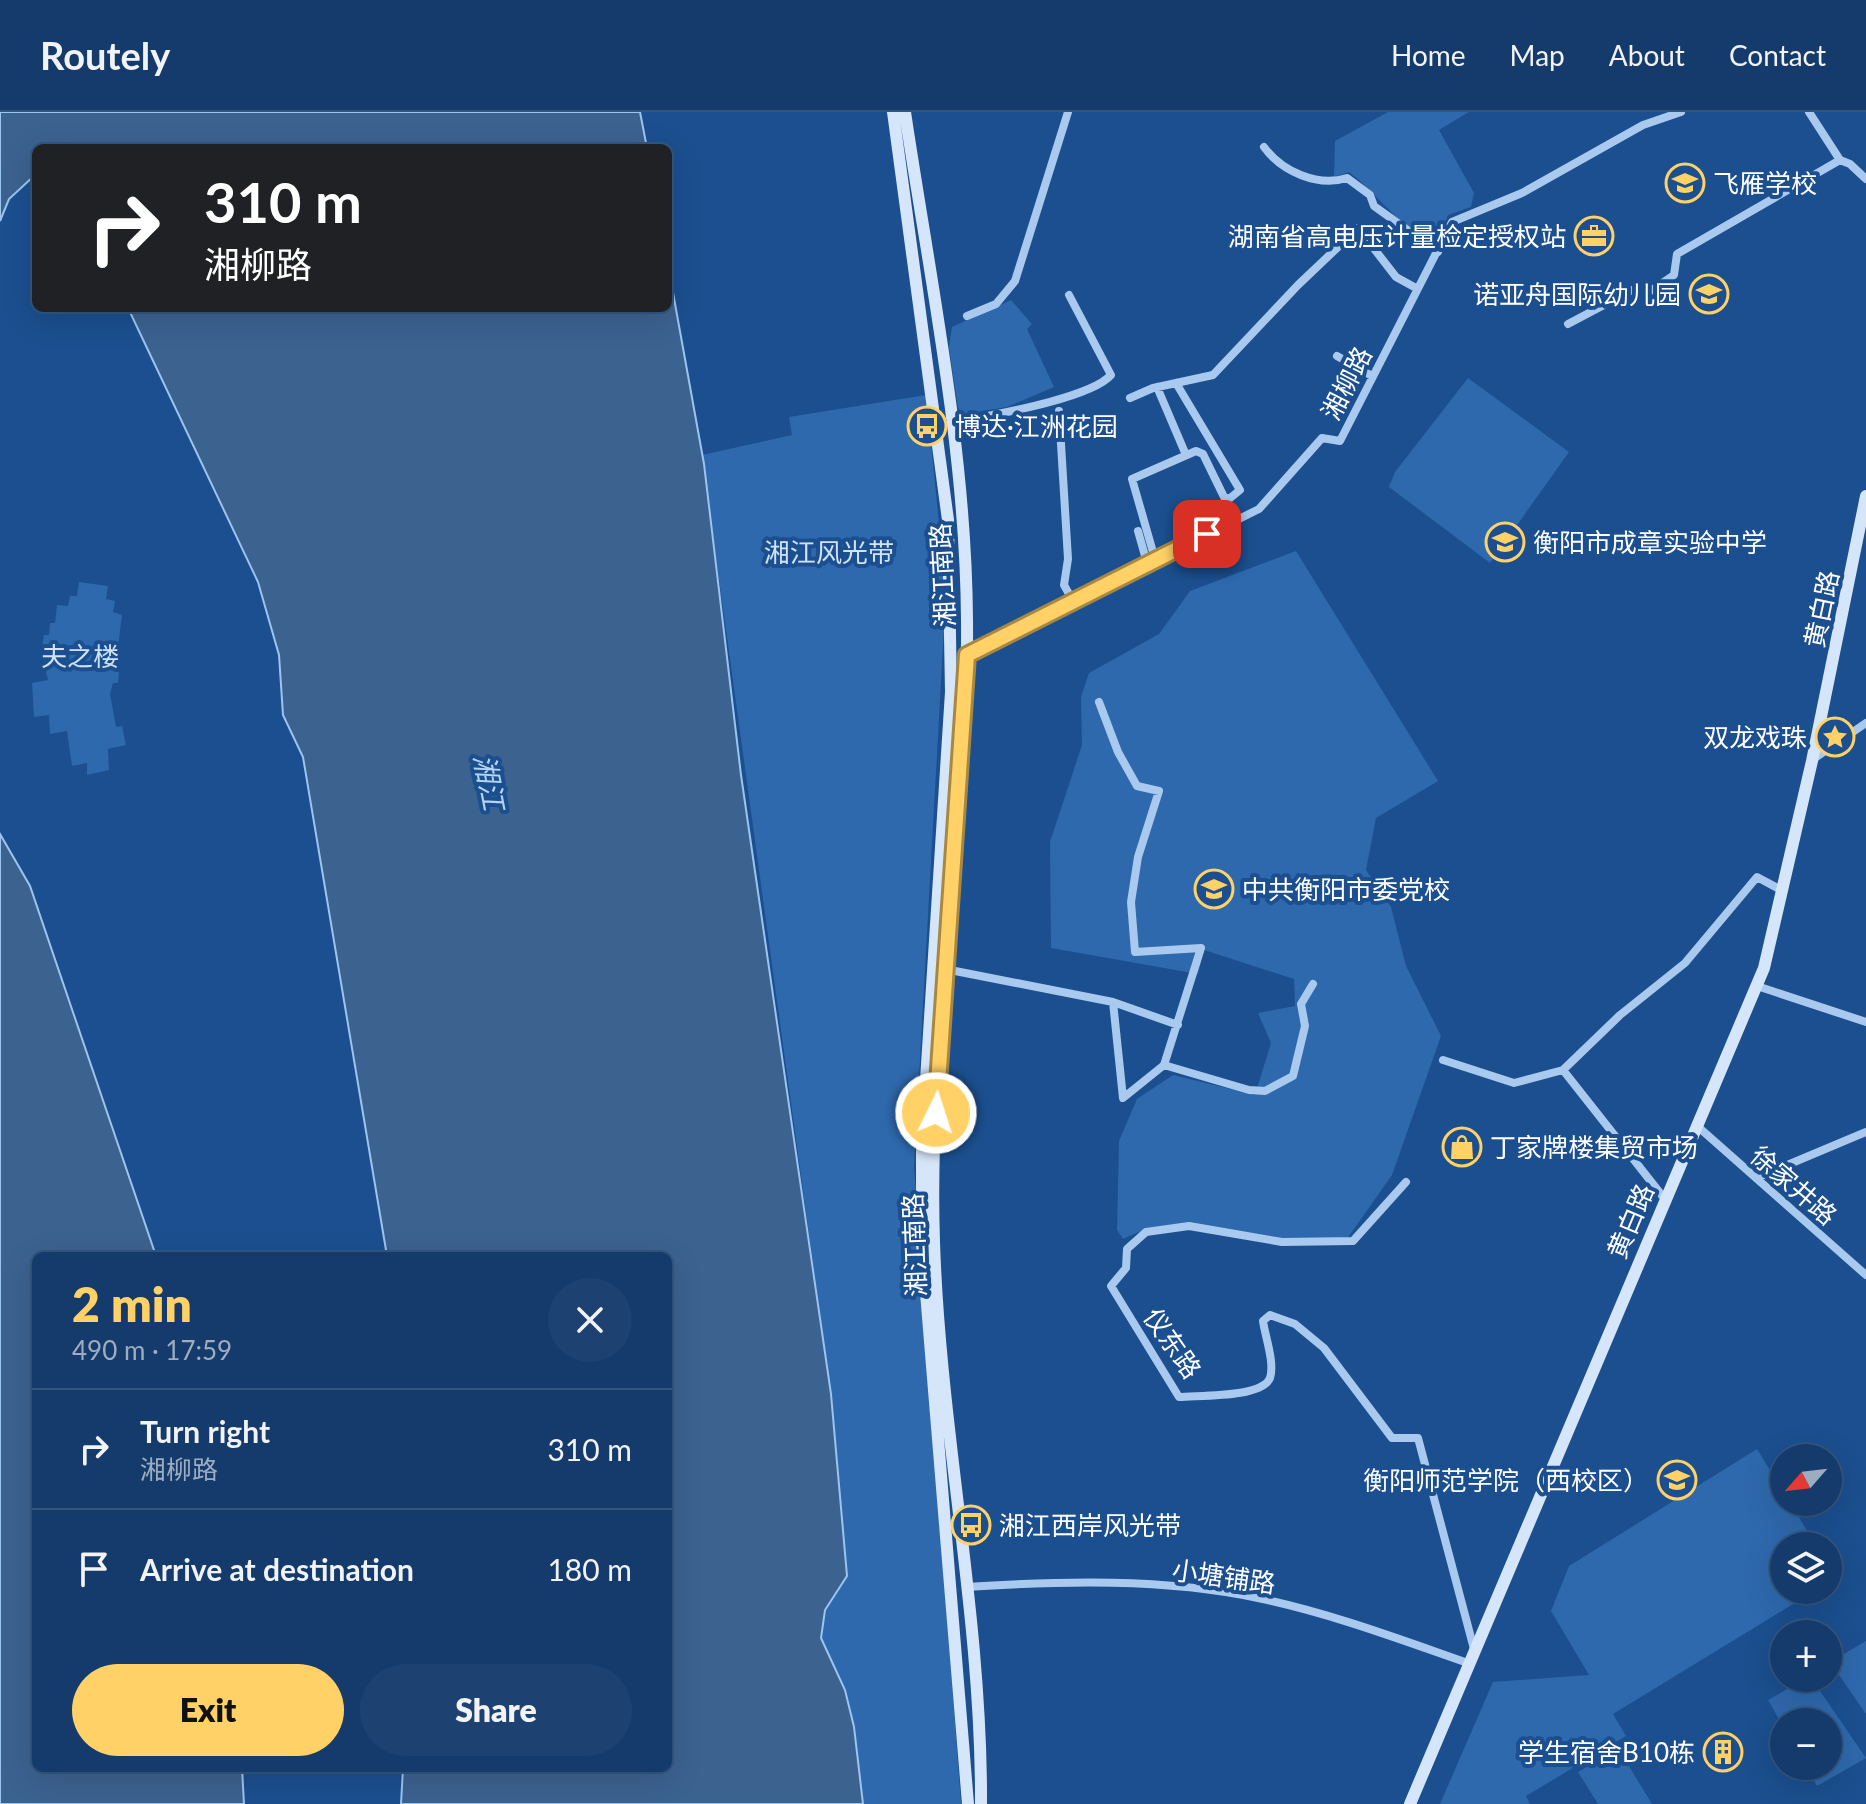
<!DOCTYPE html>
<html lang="en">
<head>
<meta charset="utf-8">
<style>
	:root { --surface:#143b6b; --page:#1d4271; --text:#f1f3f6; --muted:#9dadc1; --line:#33557e; --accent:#ffd166 }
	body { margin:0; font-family:Lato,"Noto Sans SC",sans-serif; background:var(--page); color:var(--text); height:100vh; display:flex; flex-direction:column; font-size:30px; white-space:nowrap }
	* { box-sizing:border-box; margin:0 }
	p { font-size:26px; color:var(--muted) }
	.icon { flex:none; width:44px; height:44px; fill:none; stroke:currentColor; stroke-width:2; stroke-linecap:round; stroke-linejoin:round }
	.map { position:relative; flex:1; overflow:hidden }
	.side { position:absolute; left:32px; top:1140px; width:640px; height:520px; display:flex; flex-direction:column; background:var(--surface); border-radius:12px; box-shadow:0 8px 32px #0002,0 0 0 2px var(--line) }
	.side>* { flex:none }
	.banner { position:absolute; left:32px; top:32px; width:640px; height:168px; border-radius:12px; box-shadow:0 8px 32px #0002,0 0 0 2px var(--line); background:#202124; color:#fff; overflow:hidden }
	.needle { width:52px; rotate:242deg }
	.tools { position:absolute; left:1770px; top:1332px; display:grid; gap:16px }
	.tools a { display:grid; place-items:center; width:72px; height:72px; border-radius:50%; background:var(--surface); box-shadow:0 8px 32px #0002,0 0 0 2px var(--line); font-size:40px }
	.pin { position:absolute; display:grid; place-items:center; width:68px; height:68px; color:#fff; margin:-34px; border-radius:16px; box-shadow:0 4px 12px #0006 }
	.me { position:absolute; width:88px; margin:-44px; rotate:4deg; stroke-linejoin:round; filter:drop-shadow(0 0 6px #0008) }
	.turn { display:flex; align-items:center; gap:28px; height:168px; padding:0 40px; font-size:36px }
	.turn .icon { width:104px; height:104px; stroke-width:2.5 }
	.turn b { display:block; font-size:56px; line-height:68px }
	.round { display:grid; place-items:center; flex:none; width:84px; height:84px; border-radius:42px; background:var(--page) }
	.summary { display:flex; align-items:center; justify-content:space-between; height:136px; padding:0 40px }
	h1 { font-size:48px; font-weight:800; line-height:60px; color:var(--accent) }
	.button { display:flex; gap:16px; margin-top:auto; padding:16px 40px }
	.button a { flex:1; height:92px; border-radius:48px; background:var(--accent); color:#111; font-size:32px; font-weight:800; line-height:92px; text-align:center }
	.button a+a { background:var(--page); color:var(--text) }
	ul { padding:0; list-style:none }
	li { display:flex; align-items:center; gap:24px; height:120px; padding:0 40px; border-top:2px solid var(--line) }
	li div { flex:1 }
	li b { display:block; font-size:30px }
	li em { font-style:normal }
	header { display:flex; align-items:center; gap:48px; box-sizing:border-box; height:112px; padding:0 40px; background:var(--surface); border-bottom:2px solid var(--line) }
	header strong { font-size:38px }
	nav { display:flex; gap:44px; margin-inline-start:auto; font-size:28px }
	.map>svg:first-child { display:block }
</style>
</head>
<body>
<header>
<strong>Routely</strong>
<nav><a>Home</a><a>Map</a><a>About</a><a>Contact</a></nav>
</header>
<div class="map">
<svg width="1866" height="1692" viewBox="0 0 1866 1692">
	<rect width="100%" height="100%" fill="#1b4f8f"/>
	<path fill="#2e69ad" d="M1388,0H1469L1439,18L1474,81L1471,95L1448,103L1436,132C1400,117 1379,83 1349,60L1334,65L1335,29Z
		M1011,188L1032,212L1027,217L1054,275L1007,295L964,302L958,296L949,235L952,215Z
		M1468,266L1569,340L1490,451L1389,375L1395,360Z
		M926,283L946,480L914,1056L961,1692H863L854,1615L845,1578L821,1526L825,1498L847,1464L831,1282L702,343L792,323L789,305Z
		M1296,439L1438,669L1376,706L1366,758L1391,795L1406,854L1441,924L1392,1063L1347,1127C1325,1126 1302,1128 1279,1126C1219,1121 1183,1097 1123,1127L1117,1118L1119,1029L1137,987L1173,963L1255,983L1271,931L1258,901L1295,894L1294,867L1204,838L1198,862L1051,836L1050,730L1082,633L1081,585L1089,561L1159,522L1190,479Z
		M79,470L108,474L106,487L115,489L113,500L122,503L115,559L119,560L118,571H113L110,582L116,615L122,614L126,633L108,637L109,658L87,663V651L72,654L67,619L50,622L49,603L34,605L32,571L48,568L41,540L44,523H49L50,511H55L57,493L68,494L70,484H77Z
		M1757,1337L1784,1381V1390H1790L1816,1434H1784V1478H1816L1613,1602L1626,1624L1526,1684L1530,1692H1440L1493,1570L1589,1563L1551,1499L1569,1454Z
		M1866,1529V1602L1830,1550Z
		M1807,1566H1811L1866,1646L1817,1674L1806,1654H1828V1610H1784V1616L1768,1588Z
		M1618,1636L1652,1692H1598L1578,1660Z"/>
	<path fill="#3c6290" stroke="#9cc4f0" stroke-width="2" d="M0,0H640L647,36H36V62L9,87L0,109Z
		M668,153L704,352L741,663L831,1282L847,1464L825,1498L821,1526L845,1578L854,1615L863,1692H401L403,1656H668V1144H387L303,645L283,603L279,543L258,470L128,196H668Z
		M0,722L30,774L156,1144H36V1656H242L244,1692H0Z"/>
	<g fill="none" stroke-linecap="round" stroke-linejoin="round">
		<path stroke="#a9c9ee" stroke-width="8" d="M1809,0L1840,48L1850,52L1866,67
			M1264,35C1282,60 1318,75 1347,66L1370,83L1374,94L1438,140
			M967,204L996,192L1015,169L1068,0
			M1568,212L1638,175L1649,180L1674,163L1677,142L1840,48
			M1337,244L1372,264
			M1157,275L1186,343
			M1130,286L1153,276L1213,263L1298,173L1358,116L1396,165L1416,176
			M1059,299L1068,447L1064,473L1073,489
			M952,311C986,304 1090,287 1111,263L1069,183
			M1138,419L1147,451
			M1155,447L1132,367L1196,339L1203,342L1224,385L1229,387L1240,378L1176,271
			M967,543L1259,397L1322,326L1340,329L1452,110L1522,81L1643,13L1681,0
			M1099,590L1118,640L1137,674L1159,679L1138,745L1131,790L1135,840L1201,836
			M1812,648L1866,611
			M1201,836L1164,953L1249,978L1265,979L1293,964L1305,914L1301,892L1313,872
			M945,857L1113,890L1178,913
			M1757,874L1866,910
			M1113,890L1123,986L1164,953
			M1443,948L1514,971L1563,958L1620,903L1685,851L1757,765L1783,779
			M1563,958L1664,1086
			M1696,1013L1866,1163
			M1756,1066L1866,1020
			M1406,1070L1353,1129L1282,1130L1189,1114L1146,1120L1127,1137L1126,1156L1111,1174L1179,1285C1198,1283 1262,1286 1270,1266C1275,1251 1265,1224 1263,1209L1270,1203L1295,1212L1324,1236L1392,1326H1418L1474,1537
			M966,1475C1061,1469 1164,1466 1258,1486C1330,1501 1399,1527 1468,1551"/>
		<path stroke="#d6e6fa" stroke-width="12" d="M893,0L948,408L951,580L922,1030V1132L968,1692
			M905,0C930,168 966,338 967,508C969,716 927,923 934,1130C940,1318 982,1504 981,1692
			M1410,1692L1764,856L1812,649L1866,384"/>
	</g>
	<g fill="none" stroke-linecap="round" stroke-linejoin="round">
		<g stroke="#a68842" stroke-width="20">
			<path id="route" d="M936,1001L967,543L1207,422"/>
		</g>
		<use href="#route" stroke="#ffd166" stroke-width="14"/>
	</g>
	<defs>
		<g id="school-ring" transform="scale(2)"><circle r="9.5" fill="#1b4f8f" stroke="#ffd166" stroke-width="1.5"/><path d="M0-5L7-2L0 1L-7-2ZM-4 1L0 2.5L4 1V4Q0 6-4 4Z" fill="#ffd166"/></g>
		<g id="office-ring" transform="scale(2)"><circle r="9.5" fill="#1b4f8f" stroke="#ffd166" stroke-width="1.5"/><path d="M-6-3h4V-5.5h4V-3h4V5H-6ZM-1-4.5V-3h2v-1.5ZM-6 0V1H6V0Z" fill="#ffd166"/></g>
		<g id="bus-ring" transform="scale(2)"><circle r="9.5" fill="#1b4f8f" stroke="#ffd166" stroke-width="1.5"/><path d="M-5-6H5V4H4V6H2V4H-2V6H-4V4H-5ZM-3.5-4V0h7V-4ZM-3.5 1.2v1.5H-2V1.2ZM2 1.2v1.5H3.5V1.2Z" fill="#ffd166"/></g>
		<g id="sight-ring" transform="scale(2)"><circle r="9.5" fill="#1b4f8f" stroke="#ffd166" stroke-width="1.5"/><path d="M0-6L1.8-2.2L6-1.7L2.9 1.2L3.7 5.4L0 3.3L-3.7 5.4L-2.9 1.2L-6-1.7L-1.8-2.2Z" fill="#ffd166"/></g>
		<g id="shop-ring" transform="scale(2)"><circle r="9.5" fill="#1b4f8f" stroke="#ffd166" stroke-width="1.5"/><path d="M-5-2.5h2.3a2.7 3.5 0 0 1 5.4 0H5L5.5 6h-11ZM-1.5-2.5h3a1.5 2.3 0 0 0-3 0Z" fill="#ffd166"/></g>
		<g id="university-ring" transform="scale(2)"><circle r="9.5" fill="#1b4f8f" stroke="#ffd166" stroke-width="1.5"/><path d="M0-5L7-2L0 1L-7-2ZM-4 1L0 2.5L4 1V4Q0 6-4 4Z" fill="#ffd166"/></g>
		<g id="building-ring" transform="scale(2)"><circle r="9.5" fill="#1b4f8f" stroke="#ffd166" stroke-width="1.5"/><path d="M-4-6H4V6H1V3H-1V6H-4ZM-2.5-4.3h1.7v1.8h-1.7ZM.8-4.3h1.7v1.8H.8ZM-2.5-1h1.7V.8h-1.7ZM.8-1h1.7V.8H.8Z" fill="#ffd166"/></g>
	</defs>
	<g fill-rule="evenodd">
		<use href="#school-ring" x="1685" y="71"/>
		<use href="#office-ring" x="1594" y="124"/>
		<use href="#school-ring" x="1709" y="182"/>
		<use href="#bus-ring" x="927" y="314"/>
		<use href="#school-ring" x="1505" y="430"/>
		<use href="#sight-ring" x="1835" y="625"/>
		<use href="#school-ring" x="1214" y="777"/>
		<use href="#shop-ring" x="1462" y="1035"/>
		<use href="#university-ring" x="1677" y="1368"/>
		<use href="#bus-ring" x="971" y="1413"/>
		<use href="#building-ring" x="1723" y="1640"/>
	</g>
	<g text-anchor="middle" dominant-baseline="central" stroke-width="8" stroke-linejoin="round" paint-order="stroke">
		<g font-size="26" fill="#fff" stroke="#1b4f8f" text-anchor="start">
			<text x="1713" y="71">飞雁学校</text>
			<text x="1566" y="124" text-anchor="end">湖南省高电压计量检定授权站</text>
			<text x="1681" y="182" text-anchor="end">诺亚舟国际幼儿园</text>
			<text x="955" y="314">博达·江洲花园</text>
			<text x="1533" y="430">衡阳市成章实验中学</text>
			<text x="1807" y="625" text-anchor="end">双龙戏珠</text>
			<text x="1242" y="777">中共衡阳市委党校</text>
			<text x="1490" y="1035">丁家牌楼集贸市场</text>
			<text x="1649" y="1368" text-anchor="end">衡阳师范学院（西校区）</text>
			<text x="999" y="1413">湘江西岸风光带</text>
			<text x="1695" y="1640" text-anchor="end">学生宿舍B10栋</text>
		</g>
		<g font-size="26" fill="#fff" stroke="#1b4f8f">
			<text transform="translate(1346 271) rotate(-63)">湘柳路</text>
			<text transform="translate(942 463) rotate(-93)">湘江南路</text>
			<text transform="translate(1821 497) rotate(-78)">黄白路</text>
			<text transform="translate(1794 1073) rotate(41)">徐家井路</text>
			<text transform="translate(1630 1109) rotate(-67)">黄白路</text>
			<text transform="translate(914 1133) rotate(-92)">湘江南路</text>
			<text transform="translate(1173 1231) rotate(55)">仪东路</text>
			<text transform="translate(1224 1464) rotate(8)">小塘铺路</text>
		</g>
		<g font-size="26" fill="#cfe3fa" stroke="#1b4f8f">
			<text x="829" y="440">湘江风光带</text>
			<text x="80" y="544">夫之楼</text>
		</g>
		<g font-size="28" font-style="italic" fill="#b5d3f5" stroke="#1b4f8f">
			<text transform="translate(490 670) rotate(79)">湘江</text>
		</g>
	</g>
</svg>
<div class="tools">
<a><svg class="needle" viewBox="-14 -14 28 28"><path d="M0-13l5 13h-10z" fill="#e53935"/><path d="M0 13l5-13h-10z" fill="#9dadc1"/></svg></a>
<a><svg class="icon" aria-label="layers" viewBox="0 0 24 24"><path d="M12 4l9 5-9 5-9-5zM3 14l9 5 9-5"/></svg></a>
<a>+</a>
<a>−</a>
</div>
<div class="pin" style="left:1207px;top:422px;background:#d93025"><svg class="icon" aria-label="arrive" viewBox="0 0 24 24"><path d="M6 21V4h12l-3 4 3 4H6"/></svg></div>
<svg class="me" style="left:936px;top:1001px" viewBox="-20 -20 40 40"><circle r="17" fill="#ffd166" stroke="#fff" stroke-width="3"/><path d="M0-11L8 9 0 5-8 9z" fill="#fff"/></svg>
<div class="banner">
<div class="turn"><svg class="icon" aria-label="right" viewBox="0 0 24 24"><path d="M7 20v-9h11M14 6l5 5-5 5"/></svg><div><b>310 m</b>湘柳路</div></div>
</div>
<section class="side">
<div class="summary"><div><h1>2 min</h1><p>490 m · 17:59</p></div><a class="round"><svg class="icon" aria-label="close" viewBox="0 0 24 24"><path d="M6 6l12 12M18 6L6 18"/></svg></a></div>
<ul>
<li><svg class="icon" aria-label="right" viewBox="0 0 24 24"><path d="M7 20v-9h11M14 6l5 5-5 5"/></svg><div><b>Turn right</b><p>湘柳路</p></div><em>310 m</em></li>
<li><svg class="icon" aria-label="arrive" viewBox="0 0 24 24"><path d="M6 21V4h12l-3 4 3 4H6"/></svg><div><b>Arrive at destination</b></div><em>180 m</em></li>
</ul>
<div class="button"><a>Exit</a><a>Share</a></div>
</section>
</div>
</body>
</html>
